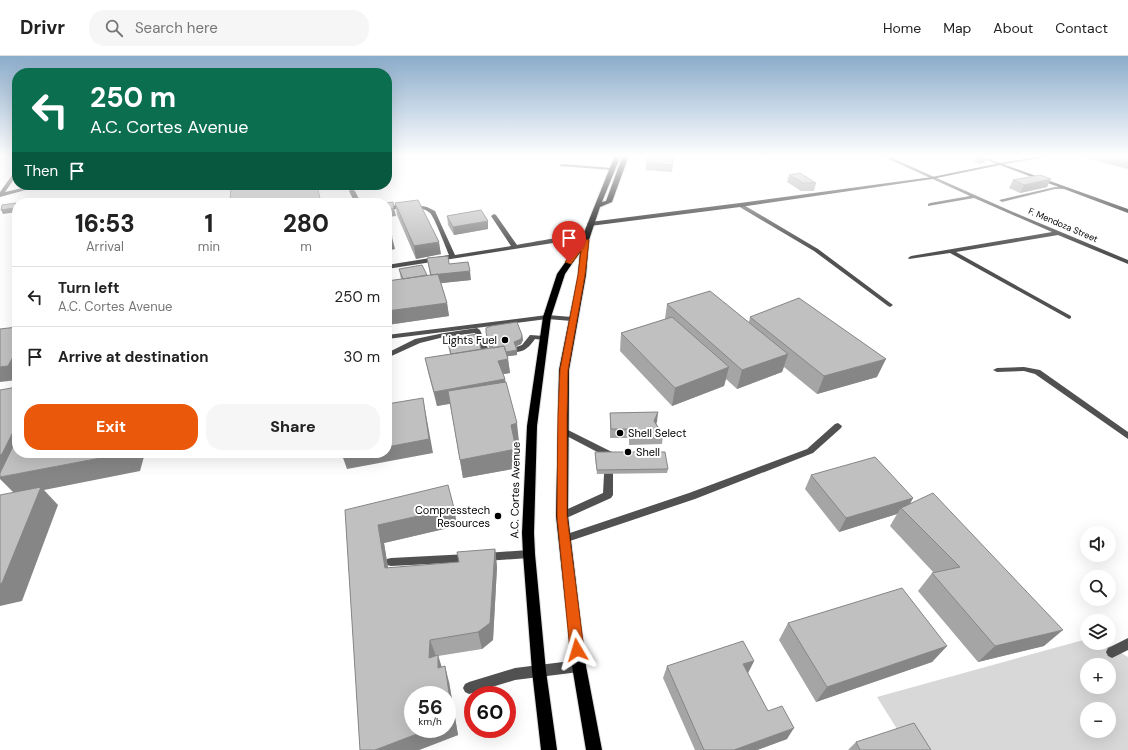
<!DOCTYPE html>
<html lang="en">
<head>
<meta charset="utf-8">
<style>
	:root { --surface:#fff; --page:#f6f6f6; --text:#222; --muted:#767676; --line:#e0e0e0; --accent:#ea580c }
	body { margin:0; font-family:"DM Sans",sans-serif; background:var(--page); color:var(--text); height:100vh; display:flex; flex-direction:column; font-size:15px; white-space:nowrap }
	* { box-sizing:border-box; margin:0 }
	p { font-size:13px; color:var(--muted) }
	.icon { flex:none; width:22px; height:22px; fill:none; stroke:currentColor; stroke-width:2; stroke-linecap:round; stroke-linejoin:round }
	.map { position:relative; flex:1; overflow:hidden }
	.sheet { position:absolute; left:12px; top:142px; width:380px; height:260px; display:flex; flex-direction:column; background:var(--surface); border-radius:16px; box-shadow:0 4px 16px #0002 }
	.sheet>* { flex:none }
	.hud { position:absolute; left:12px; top:12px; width:380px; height:122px; border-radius:16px; box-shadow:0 4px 16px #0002; background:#0b6e4f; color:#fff; overflow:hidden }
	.tools { position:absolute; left:1080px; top:470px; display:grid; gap:8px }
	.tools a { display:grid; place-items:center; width:36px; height:36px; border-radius:50%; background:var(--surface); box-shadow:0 4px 16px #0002; font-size:20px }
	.speed { position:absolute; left:404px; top:630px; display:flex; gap:8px; font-size:20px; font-weight:700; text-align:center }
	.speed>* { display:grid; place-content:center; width:52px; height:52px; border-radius:50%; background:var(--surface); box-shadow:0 4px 16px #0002; line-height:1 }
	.speed small { font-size:10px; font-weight:400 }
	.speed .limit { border:6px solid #d22; background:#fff; color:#111 }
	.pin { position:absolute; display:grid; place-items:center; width:34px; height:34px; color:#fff; margin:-41px -17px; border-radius:50% 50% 50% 0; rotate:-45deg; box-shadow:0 0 4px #0007 }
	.pin .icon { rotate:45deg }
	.me { position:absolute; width:44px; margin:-22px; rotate:353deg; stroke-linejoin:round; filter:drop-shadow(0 0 3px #0008) }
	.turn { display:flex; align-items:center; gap:14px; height:84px; padding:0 12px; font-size:18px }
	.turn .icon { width:52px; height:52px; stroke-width:2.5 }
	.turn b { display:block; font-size:28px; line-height:34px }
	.then { display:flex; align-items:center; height:38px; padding:0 12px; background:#0003; gap:8px; font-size:15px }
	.eta { display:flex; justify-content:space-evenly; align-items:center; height:68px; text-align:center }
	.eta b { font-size:24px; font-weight:800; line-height:28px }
	.button { display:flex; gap:8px; margin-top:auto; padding:8px 12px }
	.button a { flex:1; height:46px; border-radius:16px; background:var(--accent); color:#fff; font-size:16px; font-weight:800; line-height:46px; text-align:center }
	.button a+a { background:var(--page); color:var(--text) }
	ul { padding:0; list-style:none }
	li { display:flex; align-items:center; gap:12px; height:60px; padding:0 12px; border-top:1px solid var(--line) }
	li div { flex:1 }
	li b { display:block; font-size:15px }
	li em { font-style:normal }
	header { display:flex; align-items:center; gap:24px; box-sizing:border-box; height:56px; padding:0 20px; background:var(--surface); border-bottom:1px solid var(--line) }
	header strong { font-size:19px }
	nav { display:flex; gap:22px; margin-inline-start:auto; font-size:14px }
	.search { width:280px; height:36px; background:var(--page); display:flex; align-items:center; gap:10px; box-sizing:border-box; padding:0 14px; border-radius:16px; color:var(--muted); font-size:15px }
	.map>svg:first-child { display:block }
</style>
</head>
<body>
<header>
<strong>Drivr</strong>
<div class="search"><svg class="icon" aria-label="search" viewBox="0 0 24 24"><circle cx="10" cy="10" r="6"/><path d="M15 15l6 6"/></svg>Search here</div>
<nav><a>Home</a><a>Map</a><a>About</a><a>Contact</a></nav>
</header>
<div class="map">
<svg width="1128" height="694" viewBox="0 0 1128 694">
	<rect width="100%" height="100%" fill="#fff"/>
	<path fill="#d8d8d8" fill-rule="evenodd" d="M1087,583V587H1104L1128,601V694H910L877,641ZM1087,609H1109V631H1087ZM1087,653H1109V675H1087Z"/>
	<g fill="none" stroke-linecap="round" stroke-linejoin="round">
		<g stroke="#dbdbdb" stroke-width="2">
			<path id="primary" d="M615,99H621L602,146L606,145L623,99H629L612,146L600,151L589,184L586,219L569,314L568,460L586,610L602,694H586L572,610L556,460L559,314L578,219L580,196L565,218L551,261L537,370L534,477L535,498L546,615L557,694H541L532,615L523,498L522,477L527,370L543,261L557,218L581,184Z"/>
		</g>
		<path fill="#515151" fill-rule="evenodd" d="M562,108L612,112L614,113L612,114L560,110V109Z
			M1055,131H1065L1067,132L1065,133H1055L1002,146L999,144Z
			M352,133L355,135L361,147H355L349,135Z
			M412,148L427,151L435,155L455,199L511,190L491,160L494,158L496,159L517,189C531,187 576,176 588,184L585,186L566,185L387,213V209L449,199C446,192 434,160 430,157C421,148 398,153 387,154V150Z
			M547,259L572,261L575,263L572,265L547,263L387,283V279Z
			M477,272L480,274L490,297H494L495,299L494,301L484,302L475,277L444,281L420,287L387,302V297L415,283L444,277Z
			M530,279L544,280L548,282L544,284L535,283C529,291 524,297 513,296L512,294L513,292L522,289Z
			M1024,311L1040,314L1128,376V383L1035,318L1024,315L997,316L993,314L997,312Z
			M838,367L842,370L841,372L813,397L695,443L564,487L561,486L559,483L561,480L689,437L807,393L835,368Z
			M562,371L612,396L613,398V439L611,442L562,464L559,463L557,460L559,457L603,437L605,400L559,376L558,374L559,372Z
			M529,494L533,495L534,498L533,501L529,502L486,505L482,504L481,501L482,498L486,497Z
			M468,498L472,499L473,502L472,505L468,506L391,510L387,509L386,506L387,503L391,502Z
			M1128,582V594L1112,602L1108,600L1106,596L1108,592Z
			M579,604L583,606L585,610L583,614L579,616L515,624L469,638L465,636L463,632L465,628L469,626L515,612Z"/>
		<path fill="#515151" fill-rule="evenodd" d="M880,99H885L1013,156L1128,204V208L1058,179L956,196L1071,260V262L1069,263L950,197L909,203L908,202L911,200L1052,176L974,142L928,150V148L930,147L970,140Z
			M974,99H979L1000,107L1049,99H1056L1000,109Z
			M15,115H17V119L5,136L35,129H44L0,141V136Z
			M738,148H742L818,193L893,249L890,251L888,250L814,195L738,150Z"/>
		<path fill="#1e1e1e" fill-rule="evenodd" d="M1000,107L1128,153V157L1000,109L932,123L740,151L590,170L587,168L590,166L740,147L932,121Z"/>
		<use href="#primary" fill="#000" fill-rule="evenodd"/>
	</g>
	<path fill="#a5a5a5" d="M674,99L672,116L646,114V107Z
		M1077,99H1128V113L1076,100Z
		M976,102L987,103L985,106L979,108L974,106Z
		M789,119L816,127L814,135H801L787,126Z
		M1013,124L1047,131L1020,137L1009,132Z
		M395,147L441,198L416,203L397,159Z
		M447,160L488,173L454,179L448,169Z
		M427,202L449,208L471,224L441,227L447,247L449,260L387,269V225L401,223L399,213L427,220L430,219Z
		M667,248L749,266L750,261L877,321L817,338L784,311L782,316L737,333L726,323L724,330L672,350L620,295L621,277L665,263Z
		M486,276L522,279L523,284L521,288L516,290L517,294V299L508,300V303L510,317L503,318L505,323L519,386L515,387L516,393L518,412L463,422L450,348L437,350L428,316L425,302L450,298L447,283L481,293L489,292Z
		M658,356L656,367L663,379L662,388L629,389V382H610V357Z
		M595,396L668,413L667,417L597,418L595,401Z
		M811,419L913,442L910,448L1044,590L978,606L918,535L932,517H934L890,470L897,458L839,476L805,433Z
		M454,452L457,470L384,487L388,512L459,506L495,493L497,511L493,584L482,593L438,600L441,611L449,626L458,679L419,694H360L345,454Z
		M788,567L947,590L932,606L816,646L779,584Z
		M754,605L748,617L768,655L787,683L757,694H695L663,622L667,610Z
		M856,686L931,694H848Z"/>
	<path fill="#868686" d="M987,103L985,106L979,108L980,104Z
		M1051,123L1047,131L1020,137L1024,129Z
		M19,129H34L20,132Z
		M257,144L258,147H237Z
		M16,147L17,149V156L3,158L1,154Z
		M394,152L396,160L387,161V153Z
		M488,165V173L454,179L453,171Z
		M392,181L395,193L387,195V182Z
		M439,186L441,198L416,203L414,190Z
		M470,215L471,224L433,228L431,219Z
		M447,247L449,260L387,269V255Z
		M522,279L523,284L521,288L515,291L514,286Z
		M17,294V324L0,326V311Z
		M517,294V299L496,302V297Z
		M788,298L782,316L737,333L742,314Z
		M508,303L510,317L499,319L498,305Z
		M886,303L877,321L817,338L824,320Z
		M729,311L724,330L672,350L675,332Z
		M505,323L506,337L437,350L434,336Z
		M423,342L433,397L347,413L342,399L353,397H387V391Z
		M658,356L657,366L653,374L654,365Z
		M517,367L519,386L513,387L511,369Z
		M17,368V397L0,420V399Z
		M516,393L518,412L463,422L460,404Z
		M127,397H145L140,415L44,434L58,449L22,545L0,550V528L16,439L0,423V421Z
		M913,442L905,456L901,452L897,458L839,476L846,462Z
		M454,452L457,470L384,487L391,530L385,512L378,469Z
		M495,493L497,511L493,584L482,593L478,576Z
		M1063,574L1044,590L978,606L995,590Z
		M430,584L436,600L429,602Z
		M947,590L932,606L816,646L827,631Z
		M438,599L443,615L438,612Z
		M754,605L748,617L743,608Z
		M445,610L449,626L458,679L419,694H375L430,673H447Z
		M794,672L787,683L757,694H734Z"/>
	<path fill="#c0c0c0" stroke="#868686" d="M648,99H674L672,109L646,107Z
		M982,101L987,103L980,104L976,102Z
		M800,117L816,127H803L789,119Z
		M1040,119L1051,123L1024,129L1013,124Z
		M231,129H317L321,147H257V144L237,147H230Z
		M418,144L439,186L414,190L395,147Z
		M393,146L394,152L387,153V147Z
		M16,147L15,152L1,154L2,149Z
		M481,154L488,165L453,171L447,160Z
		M387,167L392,181L387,182Z
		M448,200L449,208L468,206L470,215L431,219L427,202Z
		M422,209L427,219L403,223L399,213Z
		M438,218L447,247L387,255V225Z
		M710,235L788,298L742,314L667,248Z
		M799,242L886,303L824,320L750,261Z
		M672,261L729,311L675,332L621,277Z
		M517,266L522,279L521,283L514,286L517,294L506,296L504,290L493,292L492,290H489L486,276V272L491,270Z
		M17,271V294L8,310L0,311V273Z
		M477,278L481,293L451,298L447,283Z
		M504,290L508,303L498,305L505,323L434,336L425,302Z
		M17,297V308L11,309Z
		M506,326L517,367L511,369L516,393L460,404L448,335Z
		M17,331V368L2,398L0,399V334Z
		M423,342L429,383L387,391V348Z
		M658,356L654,365L663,379H630V373H611L610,357Z
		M17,382V397H127L0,421V417Z
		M595,396H665L668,413L597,414Z
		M342,397H353L342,399Z
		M875,401L913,442L846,462L811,419Z
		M448,429L454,452L378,469L385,512L459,506L457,496L495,493L490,567L478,576L430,584L429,602L438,599V612L445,610L453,664L447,666V639H413V673H430L375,694H360L345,454Z
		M41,431L2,527L0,528V439Z
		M933,437L1063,574L995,590L932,517L960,511L901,452Z
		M902,532L947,590L827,631L788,567Z
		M743,585L754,605L743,608L768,655L782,650L794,672L734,694H704L667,610Z
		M914,667L931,694H860L856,686Z"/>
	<linearGradient id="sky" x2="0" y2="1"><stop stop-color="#8baccb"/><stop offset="0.51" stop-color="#fff"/><stop offset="1" stop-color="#fff" stop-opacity="0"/></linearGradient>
	<rect width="1128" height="196" fill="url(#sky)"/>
	<path fill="#ea580c" stroke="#983908" d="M583,183L589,184L585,219L568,314L567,359V460L584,594L582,599L577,601L572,599L570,594L557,460L558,359L560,314L578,219L581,195L571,208L565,206Z"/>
	<g fill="#000" stroke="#fff" stroke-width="1.5">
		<circle cx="505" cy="284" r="4"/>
		<circle cx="620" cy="377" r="4"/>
		<circle cx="628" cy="396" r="4"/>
		<circle cx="498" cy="460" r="4"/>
	</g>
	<g text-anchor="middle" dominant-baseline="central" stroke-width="4" stroke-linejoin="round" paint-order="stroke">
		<g font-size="9" fill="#000" stroke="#fff">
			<text transform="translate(1063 169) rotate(23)">F. Mendoza Street</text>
		</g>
		<g font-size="11" fill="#000" stroke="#fff" text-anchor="end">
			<text x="497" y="284">Lights Fuel</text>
			<text x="628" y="377" text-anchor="start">Shell Select</text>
			<text x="636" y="396" text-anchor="start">Shell</text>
			<text x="490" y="454">Compresstech<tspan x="490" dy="13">Resources</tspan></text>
		</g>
		<g font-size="11" fill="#000" stroke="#fff">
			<text transform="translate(515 434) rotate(-89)">A.C. Cortes Avenue</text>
		</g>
	</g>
</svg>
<div class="tools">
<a><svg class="icon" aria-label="sound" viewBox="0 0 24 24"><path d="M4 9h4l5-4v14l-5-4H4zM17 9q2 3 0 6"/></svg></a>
<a><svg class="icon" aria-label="search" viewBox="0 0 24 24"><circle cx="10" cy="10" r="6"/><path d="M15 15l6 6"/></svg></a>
<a><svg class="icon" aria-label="layers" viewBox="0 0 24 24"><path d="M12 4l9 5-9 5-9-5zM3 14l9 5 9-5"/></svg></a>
<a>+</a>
<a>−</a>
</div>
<div class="speed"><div>56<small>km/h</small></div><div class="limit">60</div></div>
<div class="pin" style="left:569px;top:206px;background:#d93025"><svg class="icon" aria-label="arrive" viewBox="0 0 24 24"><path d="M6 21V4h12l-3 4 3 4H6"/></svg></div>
<svg class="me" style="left:577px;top:594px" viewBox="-20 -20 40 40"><path d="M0-17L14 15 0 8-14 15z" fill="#ea580c" stroke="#fff" stroke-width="4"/></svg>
<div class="hud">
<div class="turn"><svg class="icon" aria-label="left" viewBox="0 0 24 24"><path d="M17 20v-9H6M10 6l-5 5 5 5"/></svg><div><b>250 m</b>A.C. Cortes Avenue</div></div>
<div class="then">Then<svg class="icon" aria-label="arrive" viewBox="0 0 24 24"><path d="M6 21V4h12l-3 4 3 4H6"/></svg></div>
</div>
<section class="sheet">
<div class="eta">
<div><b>16:53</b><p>Arrival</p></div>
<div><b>1</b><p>min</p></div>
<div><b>280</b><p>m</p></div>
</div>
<ul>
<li><svg class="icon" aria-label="left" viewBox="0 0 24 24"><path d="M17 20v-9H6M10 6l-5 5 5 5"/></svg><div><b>Turn left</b><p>A.C. Cortes Avenue</p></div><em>250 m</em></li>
<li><svg class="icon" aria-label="arrive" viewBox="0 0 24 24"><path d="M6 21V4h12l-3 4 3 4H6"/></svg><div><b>Arrive at destination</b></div><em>30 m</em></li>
</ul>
<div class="button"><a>Exit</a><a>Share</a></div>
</section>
</div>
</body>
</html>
